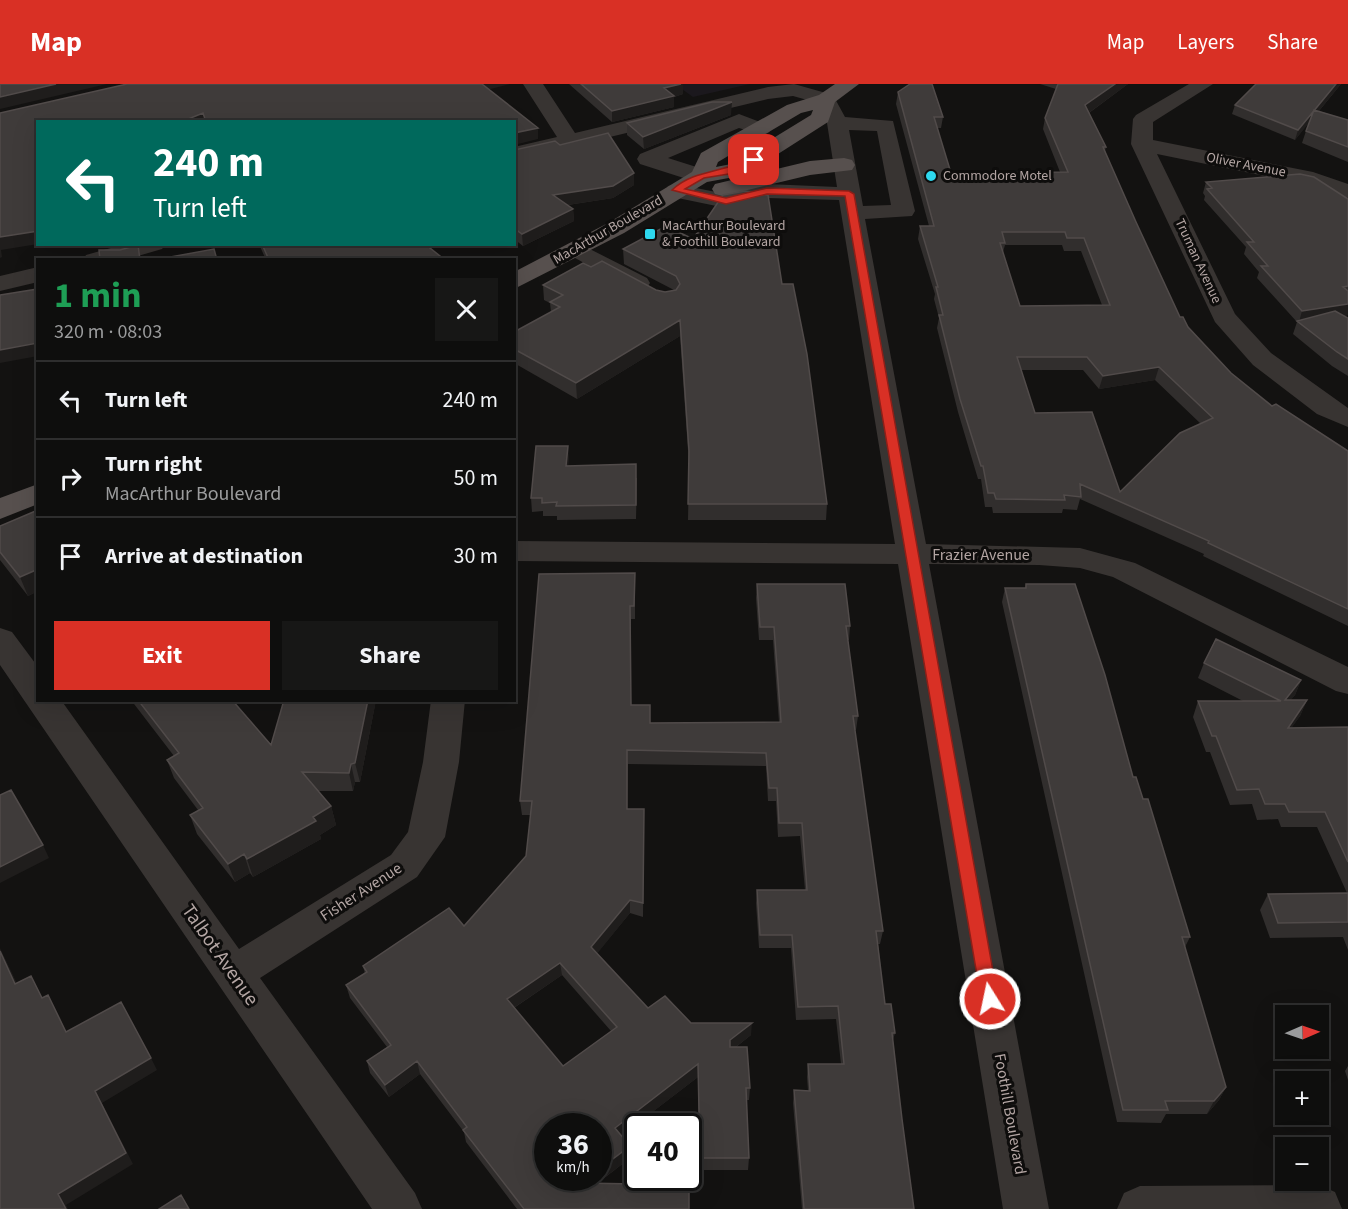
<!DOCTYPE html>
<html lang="en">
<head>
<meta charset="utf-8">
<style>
	:root { --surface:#0e0e0d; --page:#171716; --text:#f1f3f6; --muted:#9b9c9d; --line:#2e2e2e; --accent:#d93025 }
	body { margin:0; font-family:"Source Sans 3",sans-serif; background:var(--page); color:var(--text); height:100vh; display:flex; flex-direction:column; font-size:22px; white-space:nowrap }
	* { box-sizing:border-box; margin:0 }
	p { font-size:20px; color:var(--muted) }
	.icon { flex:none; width:33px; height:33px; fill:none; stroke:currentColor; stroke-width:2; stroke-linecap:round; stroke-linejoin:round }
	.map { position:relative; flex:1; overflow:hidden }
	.sheet { position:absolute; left:36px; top:174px; width:480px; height:444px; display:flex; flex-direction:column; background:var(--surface); border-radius:0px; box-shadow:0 6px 24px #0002,0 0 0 2px var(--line) }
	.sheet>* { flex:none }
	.hud { position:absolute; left:36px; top:36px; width:480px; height:126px; border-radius:0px; box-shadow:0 6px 24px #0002,0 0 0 2px var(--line); background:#00695c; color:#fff; overflow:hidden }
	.needle { width:39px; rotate:88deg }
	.tools { position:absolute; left:1275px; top:921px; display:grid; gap:12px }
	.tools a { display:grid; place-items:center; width:54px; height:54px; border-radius:0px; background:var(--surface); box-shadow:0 6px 24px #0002,0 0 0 2px var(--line); font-size:30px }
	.speed { position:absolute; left:534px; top:1029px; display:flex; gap:12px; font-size:30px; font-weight:700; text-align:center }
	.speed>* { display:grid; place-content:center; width:78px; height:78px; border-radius:50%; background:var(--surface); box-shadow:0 6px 24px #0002,0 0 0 2px var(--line); line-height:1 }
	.speed small { font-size:15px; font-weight:400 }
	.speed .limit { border:3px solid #111; border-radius:9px; background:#fff; color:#111 }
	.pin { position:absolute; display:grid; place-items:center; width:51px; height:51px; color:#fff; margin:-26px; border-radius:12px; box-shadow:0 3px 9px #0006 }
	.me { position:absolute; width:66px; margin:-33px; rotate:350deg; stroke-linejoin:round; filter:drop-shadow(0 0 4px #0008) }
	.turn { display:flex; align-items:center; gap:21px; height:126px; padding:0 18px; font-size:27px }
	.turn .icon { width:78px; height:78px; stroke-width:2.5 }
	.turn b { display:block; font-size:42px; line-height:51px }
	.round { display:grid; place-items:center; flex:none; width:63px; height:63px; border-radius:0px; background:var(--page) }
	.summary { display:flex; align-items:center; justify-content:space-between; height:102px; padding:0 18px }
	h1 { font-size:36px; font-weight:700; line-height:45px; color:#1e9e55 }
	.action { display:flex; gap:12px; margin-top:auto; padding:12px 18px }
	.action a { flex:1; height:69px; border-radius:0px; background:var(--accent); color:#fff; font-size:24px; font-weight:700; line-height:69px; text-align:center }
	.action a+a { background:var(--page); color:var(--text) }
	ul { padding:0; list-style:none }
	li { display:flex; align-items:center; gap:18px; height:78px; padding:0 18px; border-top:2px solid var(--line) }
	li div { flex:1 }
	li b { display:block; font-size:22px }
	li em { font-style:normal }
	header { display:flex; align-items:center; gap:36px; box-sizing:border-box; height:84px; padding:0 30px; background:var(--accent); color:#fff }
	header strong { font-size:28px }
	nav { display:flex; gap:33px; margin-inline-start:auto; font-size:21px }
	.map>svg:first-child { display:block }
</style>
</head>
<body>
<header>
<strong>Map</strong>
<nav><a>Map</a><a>Layers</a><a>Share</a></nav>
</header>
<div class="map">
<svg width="1348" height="1125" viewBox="0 0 1348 1125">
	<rect width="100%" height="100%" fill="#131211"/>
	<path fill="#1b181d" d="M675,0H750L693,13Z"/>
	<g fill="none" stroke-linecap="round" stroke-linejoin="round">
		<path fill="#383432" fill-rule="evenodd" d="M523,0H543L575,49L768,3L794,0L833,11L845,33L893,37L915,127L912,132L865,135L926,460L1080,464L1135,479L1348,583V610L1336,607L1113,493L1080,484L1039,481L929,480L1049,1125H1003L898,480L514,477V457L895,460L839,116L767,114L726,124L668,112L665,107L668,102L676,100L726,110L767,100L837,103L827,39L818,19L793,12L768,15L514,76V63L557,53ZM849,46L877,47L891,121L863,122Z
			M1189,0H1213L1153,38V56L1313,88L1348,100V114L1308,101L1157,70L1235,230L1271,269L1348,324V343L1317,330L1253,281L1215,238L1131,60L1133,35L1136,31Z
			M739,30L768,41L772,45L768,49L761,51L739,44L668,74L709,87L712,92L709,97H693L640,80L637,75L640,70Z
			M576,158L647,194L650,199L647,204L638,206L629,204L568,170L564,165L568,160Z
			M125,160H166L162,165L124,176H83L86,171Z
			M38,183V198L0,207V192Z
			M0,544L12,548L38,583V616H61L239,865L391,771L408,748L423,678L431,616H465L459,678L445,753L417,793L260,894L415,1109L422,1125H372L0,581Z
			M1319,1101L1335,1108L1342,1125H1117L1124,1109L1140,1102Z"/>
		<path fill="#57504e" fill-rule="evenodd" d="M835,0H859L835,18L828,38L745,91L707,98L624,149L514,205V188L608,139L692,88L701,69L787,21L819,11ZM813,26L811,31L731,80L716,83L718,78L801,29Z
			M844,74L852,76L855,81L852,86L810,91L723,112L715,110L712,105L715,100L810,77Z
			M38,400V420L0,435V414Z"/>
	</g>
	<path fill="#312e2d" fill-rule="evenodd" d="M569,0H683V10L674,13V23L612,38Z
		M1040,0H1128L1089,29L1106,63L1105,67L1136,138L1180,233L1188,243L1231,289L1272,322L1348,367V542L1203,472L1204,470L1080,415L1077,426L1063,425L1062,429H993L992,423H985L981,395H978L958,328L937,244L939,234L934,215L935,210L918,155L920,142H929L896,20L898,8L943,33L941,44H937L951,89L1060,88L1043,45L1045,34L1056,5ZM1005,161H1062L1064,167H1081L1102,221L1020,222L1003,168ZM1021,286H1083L1099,305L1155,296L1201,340L1120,408L1035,329Z
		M1341,0L1319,27L1348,36V78L1302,59L1309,38L1295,56L1232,30L1235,21Z
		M731,31L644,65L627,51V39Z
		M560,61L634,101L613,114L568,121L573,125L574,137L523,162L514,155V66Z
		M1206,98L1348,115V231L1344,232L1348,234V292L1332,282L1293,250L1297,238L1257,194L1259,188L1244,170L1246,163L1204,116L1205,112L1203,109Z
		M259,160H425L445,176H266Z
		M623,165L782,200L827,420L826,436H688L689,381L680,252L577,315L514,279V248L551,228L550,219L544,216L543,201L591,183L656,206L665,208L674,206L624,180Z
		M568,362V382L637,394L636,435L557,436V432H543V427L532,428L531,414Z
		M38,426V507L28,512L0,476V442Z
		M635,489V535H631V621L650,639L779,638L773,556H759L756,514L757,500L850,542L849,556H848L858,632L856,646H855L883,847L880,860H878L885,920L895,949L893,956L902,1035L914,1125H802L793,1019L794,1006L808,1007L807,993L808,980H841L836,935L796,936L791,864H759L756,819L757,806H805L800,752L778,753L776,717H768L766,682L628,680L627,725H644L643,833L630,829L597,869L648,924L691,939L751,951L736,963L750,1004L749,1016H746L749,1074L748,1086H699L698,993L621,1052L630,1062V1074L598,1099L689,1125H517L466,1058L464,1048L420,990L389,1013L370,989L367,977L387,963L350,914L346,901L365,890L363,882L464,842L526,772L531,731H522L520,717ZM562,891L611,947L563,982L514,924Z
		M1026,500L1133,693L1143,715L1190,853L1185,863L1226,1003L1219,1016L1207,1030H1166L1161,1039L1117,1038L1002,518L1005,504H1025Z
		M1204,579L1301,596L1295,611L1290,616H1307L1300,632L1291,644L1348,643V866L1343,853L1270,854L1260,826L1268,810L1347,809L1317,743H1281L1278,735L1257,736L1252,720L1230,721L1210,668H1206L1193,633L1198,617H1243L1198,594Z
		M131,616H232L271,661L376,616L360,698H355L353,707H318L331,722L336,741L320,751L321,755L253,793L250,789L235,798L197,750L190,731L198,726L174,694L167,676L174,672Z
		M1348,982V996L1345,987Z"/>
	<path fill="#1f1d1c" d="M56,0H107L0,25V13Z
		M478,0H510L479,8Z
		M681,0H683V10L674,13V23L612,38V27L664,4Z
		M1115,0H1128L1083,33L1085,21Z
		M1336,0H1341L1295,56L1298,46Z
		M732,18L731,31L644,65L643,53Z
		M203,29L205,38H181V37Z
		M538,44V55L514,61V49Z
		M634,89V101L613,114L554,123L553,111Z
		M573,125L574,137L523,162L522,150Z
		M38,147V160L1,166L2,173L0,174V153Z
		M100,160H115L101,164Z
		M1348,220V231L1300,239L1299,238L1302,227Z
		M680,236V252L577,315L576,299Z
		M38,259V272L0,279V266Z
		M1159,283L1155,296L1099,305L1103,292Z
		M568,362L569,375L567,395L566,382Z
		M36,486L38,489V507L28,512L20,493Z
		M1301,596L1295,611L1278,632L1285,616Z
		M368,616H376L360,698L355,679Z
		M1307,616L1300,632L1281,659L1288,644Z
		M351,680L355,698L353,707L349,689Z
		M331,722L336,741L320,751L321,755L253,793L247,775Z
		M43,761L49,774L0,799V783Z
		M244,770L250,789L235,798L228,780Z
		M630,816V829L592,876L591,863Z
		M0,864L23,912L15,900L0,867Z
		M560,879L562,891L509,927L507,915Z
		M752,939L751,951L729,968L730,956Z
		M151,974L157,986L102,1019L133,1080L66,1121L68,1125H66L58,1110L95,1007Z
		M417,977L420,990L389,1013L385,1001Z
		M698,980V993L616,1056L615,1044Z
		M1226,1003L1219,1016L1207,1030L1214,1017Z
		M630,1062V1074L583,1110L582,1099L588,1094H598V1086Z"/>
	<path fill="#3f3b3a" stroke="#514b4a" stroke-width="1.5" fill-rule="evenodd" d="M0,0H56L0,13Z
		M127,0H482L538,44L514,49V38H206L203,29L181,38H38V147L0,153V29Z
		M581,0H681L664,4L674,12L612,27Z
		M910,0H932L943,33H934L951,89L1068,88L1045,34L1058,0H1115L1085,21L1106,63H1103L1136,138L1180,233H1183L1188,243L1231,289L1272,322L1276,320L1348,367V525L1208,459L1209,457L1080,400L1081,413L1064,411L1065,416L996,415L994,409H988L983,382H981L960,315L939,231H943L936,203H938L920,142H934L898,8ZM1002,148H1065L1067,154H1084L1110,221L1020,222L1000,159H1005ZM1017,273H1087L1103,292L1159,283L1213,334L1180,349L1120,408L1092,328L1035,329Z
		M1256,0H1336L1298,46L1235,21Z
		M712,18H732L643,53L627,39Z
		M1314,26L1348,36V63L1306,47Z
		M608,49L634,89L613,102L553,111L573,125L522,150L514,144V66L555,57L560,61Z
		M1300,90L1314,93L1348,115V202L1343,203L1348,207V220L1302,227L1261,182H1268L1247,158H1254L1207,105L1212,104L1206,98Z
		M745,107L768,111L782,200H793L807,270L827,420H688L689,367L680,236L576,299L514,265V248L560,223L550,218L563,211L543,201L583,179L591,183L602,177L656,206L665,208L676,206L680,200L676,192L623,165L666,142L693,155L723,111Z
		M262,160H425L445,176H269Z
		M138,161L140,176H100L99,166H120Z
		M214,165L217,176H154Z
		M38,205V259L0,266V211Z
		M1335,227L1348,234V275L1337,268L1297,237Z
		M536,362H568L566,382L636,380V421L556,422L557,418L542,419V414H531Z
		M38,426V488L36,486L20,493L0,468V442Z
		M635,489L634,522H630L631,621H650V639L781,638L774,543H760L757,500H845L850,542H846L858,632H853L883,847H876L885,920H891L895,949H892L902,1035L914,1125H804L794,1006L810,1007L808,980H844L838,922L798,923L792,851H760L757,806H807L802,739H779L777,704H769L766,669L627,666V725H644L643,819L630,816L591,863L648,924L665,912L691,939H752L730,956V963H747L750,1004H746L749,1074H700L698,980L615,1044L630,1062L598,1086V1042H548V1094H588L582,1099L689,1101V1125H524L463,1046L467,1043L417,977L385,1001L367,977L391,961L346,901L367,888L363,882L449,824L464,842L526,772L532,717H520L539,490ZM560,879L617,943L563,982L507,915Z
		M1026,500H1075L1105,591L1133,693H1136L1143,715H1148L1190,853H1182L1226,1003L1214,1017H1165L1168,1026H1123L1005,504H1026Z
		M1216,555L1301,596L1285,616H1307L1288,644L1348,643V778L1325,728H1289L1285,720H1265L1259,705L1237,706L1216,652H1212L1198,617H1281L1204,579Z
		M138,616H232L271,661L284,616H368L355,679L351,680L349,689L302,688L331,722L313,733L316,737L247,775L244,770L228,780L190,731L203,724L167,676L179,669Z
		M11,706L43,761L0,783V711Z
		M1348,809V838L1278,839L1268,810Z
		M0,867L15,900L31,892L42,914L48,911L66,948L121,918L151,974L95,1007L126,1069L58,1110L66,1125H0Z
		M181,1111L189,1125H159Z"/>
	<path fill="#d93025" stroke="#8d1f18" stroke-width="1.5" d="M751,74L758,76L741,88L704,94L685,105L726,114L767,104L849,107L854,110L998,915L996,920L990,922L984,920L981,915L845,112L767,110L726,120L672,106C694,85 725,89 751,74Z"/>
	<g fill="#2ed8ee" stroke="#0e0d0c" stroke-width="2">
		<circle cx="931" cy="92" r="6"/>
		<rect x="644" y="144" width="12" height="12" rx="3"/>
	</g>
	<g text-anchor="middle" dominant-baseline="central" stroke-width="6" stroke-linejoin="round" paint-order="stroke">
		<g font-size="14" fill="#b3a5a3" stroke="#0e0d0c">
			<text transform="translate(1246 81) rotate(11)">Oliver Avenue</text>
			<text transform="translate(608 146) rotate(-30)">MacArthur Boulevard</text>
			<text transform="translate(1198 177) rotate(65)">Truman Avenue</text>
		</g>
		<g font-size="14" fill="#b3a5a3" stroke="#0e0d0c" text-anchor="start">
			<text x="943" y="92">Commodore Motel</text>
			<text x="662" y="142">MacArthur Boulevard<tspan x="662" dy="16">&amp; Foothill Boulevard</tspan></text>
		</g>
		<g font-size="16" fill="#b3a5a3" stroke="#0e0d0c">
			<text x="981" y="471">Frazier Avenue</text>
			<text transform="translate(361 808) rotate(-33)">Fisher Avenue</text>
			<text transform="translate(1010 1030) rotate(80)">Foothill Boulevard</text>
		</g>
		<g font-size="20" fill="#b3a5a3" stroke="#0e0d0c">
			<text transform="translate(220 871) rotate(55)">Talbot Avenue</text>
		</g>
	</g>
</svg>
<div class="tools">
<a><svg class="needle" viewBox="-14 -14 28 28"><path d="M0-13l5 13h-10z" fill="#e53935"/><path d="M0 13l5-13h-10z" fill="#9b9c9d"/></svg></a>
<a>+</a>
<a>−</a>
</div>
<div class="speed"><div>36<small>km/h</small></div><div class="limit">40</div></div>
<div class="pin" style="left:754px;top:76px;background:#d93025"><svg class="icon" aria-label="arrive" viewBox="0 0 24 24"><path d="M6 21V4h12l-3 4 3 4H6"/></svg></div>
<svg class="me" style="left:990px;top:915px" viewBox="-20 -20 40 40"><circle r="17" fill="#d93025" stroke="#fff" stroke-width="3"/><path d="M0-11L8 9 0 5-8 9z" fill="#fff"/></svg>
<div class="hud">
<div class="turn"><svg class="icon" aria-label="left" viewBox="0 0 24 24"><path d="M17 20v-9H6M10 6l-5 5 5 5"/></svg><div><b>240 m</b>Turn left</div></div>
</div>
<section class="sheet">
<div class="summary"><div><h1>1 min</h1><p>320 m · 08:03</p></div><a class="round"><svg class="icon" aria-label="close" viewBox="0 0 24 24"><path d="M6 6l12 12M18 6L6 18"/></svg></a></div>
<ul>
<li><svg class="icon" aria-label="left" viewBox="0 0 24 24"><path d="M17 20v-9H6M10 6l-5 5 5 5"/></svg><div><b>Turn left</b></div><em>240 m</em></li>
<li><svg class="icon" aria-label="right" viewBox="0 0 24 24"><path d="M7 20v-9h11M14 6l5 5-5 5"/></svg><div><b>Turn right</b><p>MacArthur Boulevard</p></div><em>50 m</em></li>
<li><svg class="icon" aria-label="arrive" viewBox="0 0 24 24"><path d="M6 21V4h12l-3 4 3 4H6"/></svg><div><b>Arrive at destination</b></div><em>30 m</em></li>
</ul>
<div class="action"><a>Exit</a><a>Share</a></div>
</section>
</div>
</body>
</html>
